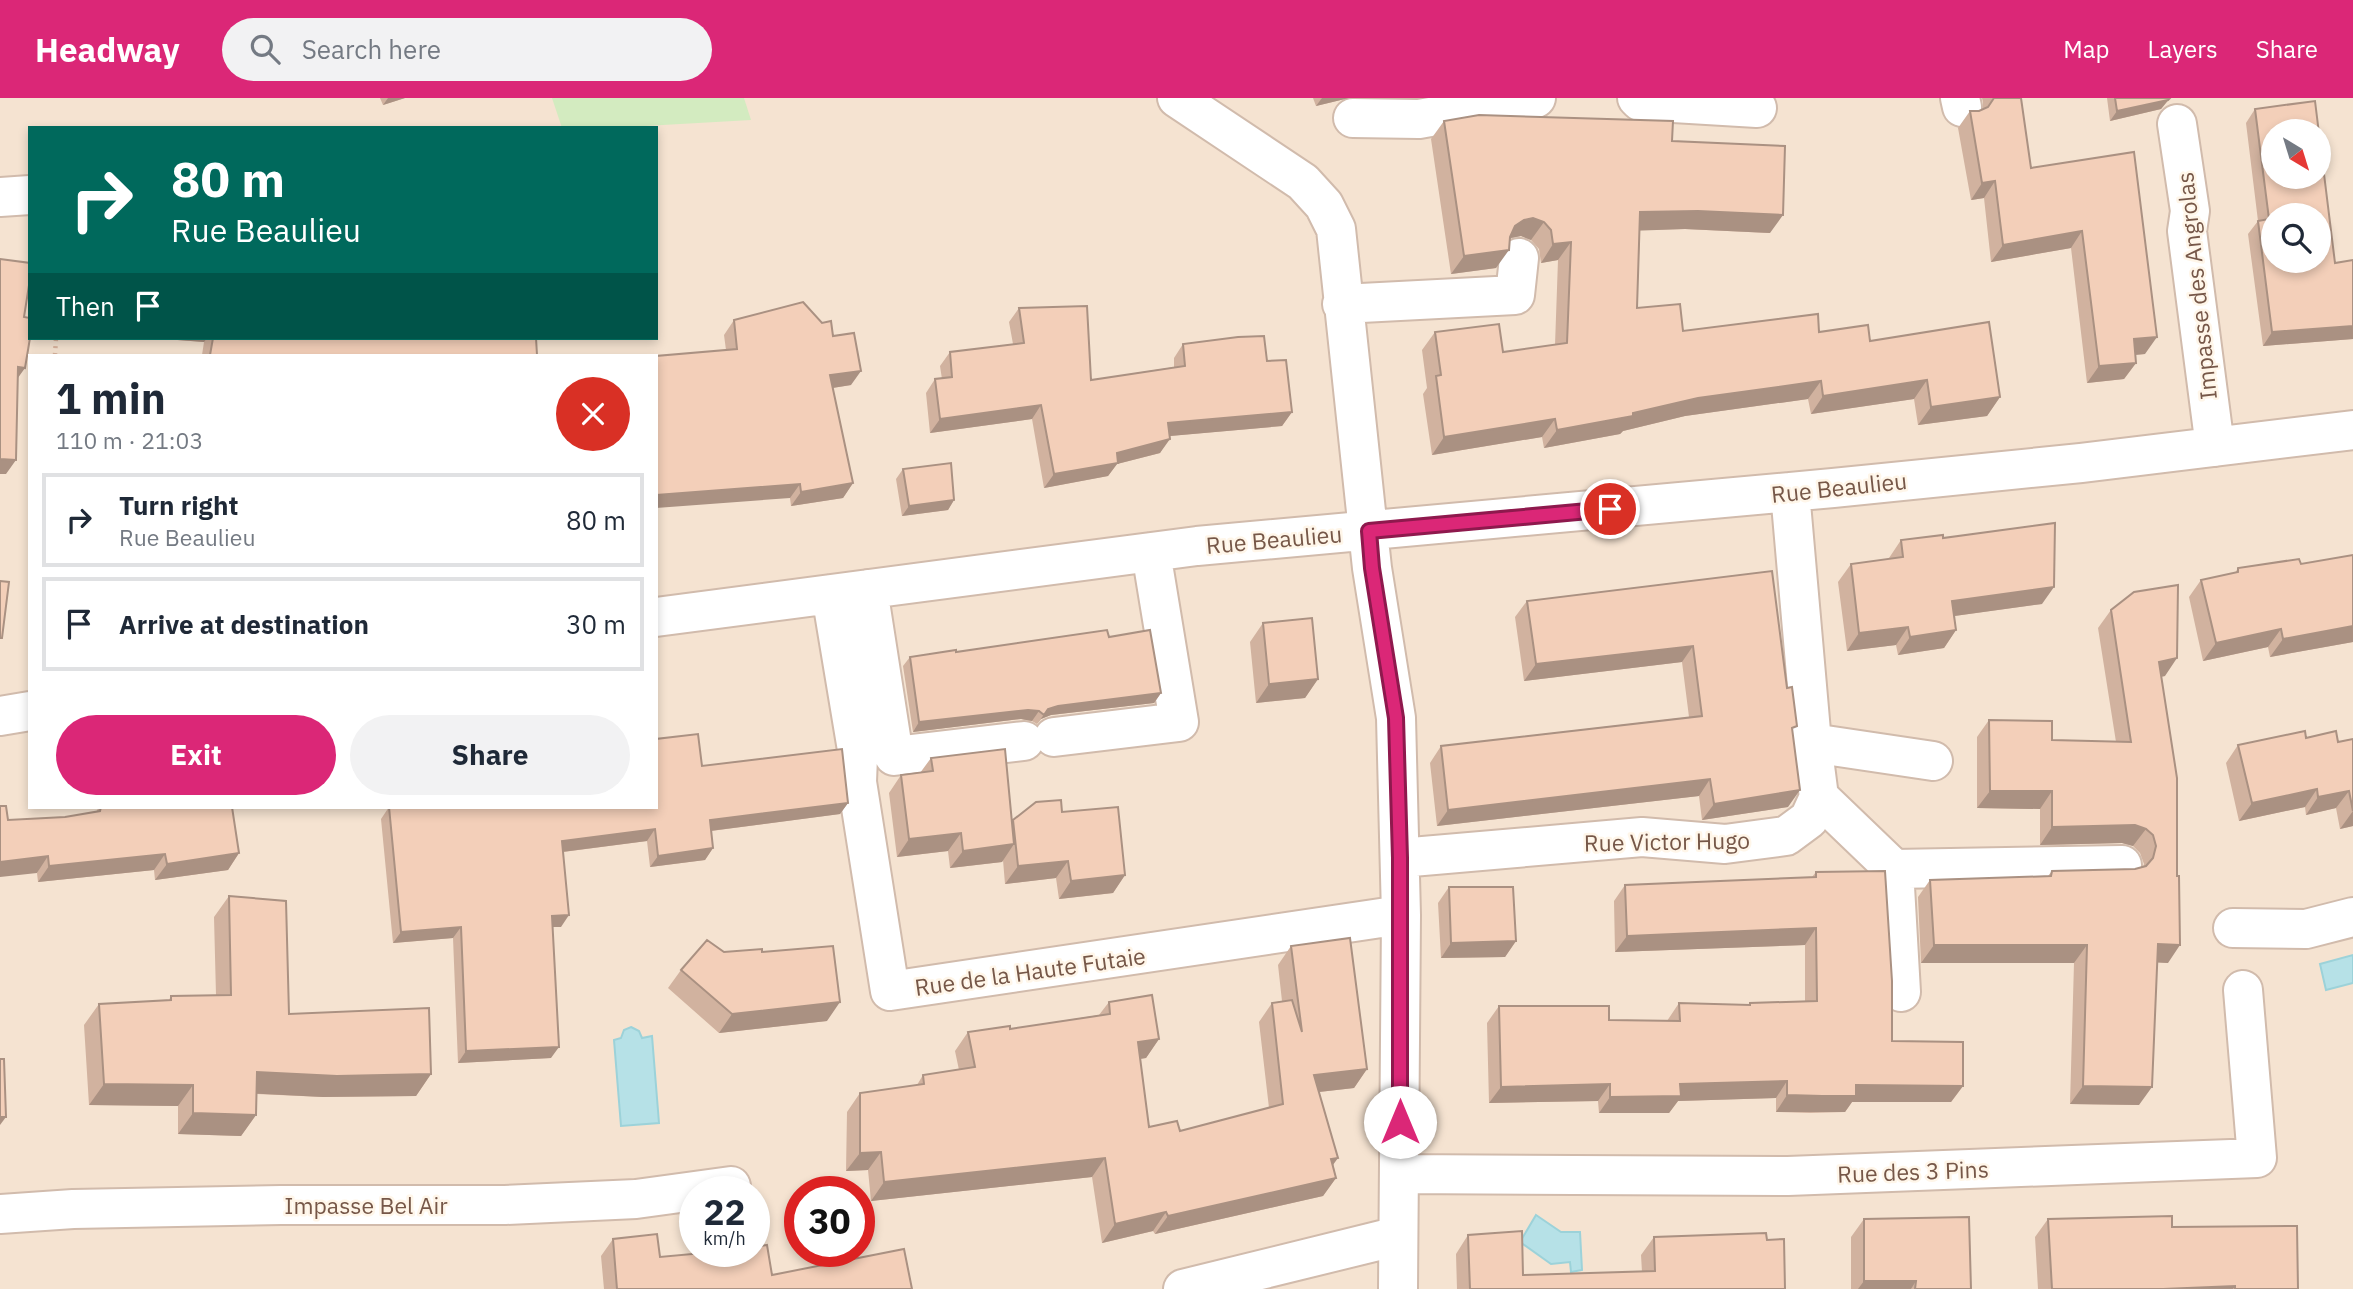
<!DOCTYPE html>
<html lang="en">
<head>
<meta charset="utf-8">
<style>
	:root { --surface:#fff; --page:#f2f2f3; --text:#1f2937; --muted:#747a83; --line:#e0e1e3; --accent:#db2777 }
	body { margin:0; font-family:"IBM Plex Sans",sans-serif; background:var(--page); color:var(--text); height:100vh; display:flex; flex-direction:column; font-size:26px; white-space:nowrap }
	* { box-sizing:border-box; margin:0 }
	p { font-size:23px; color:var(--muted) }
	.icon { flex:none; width:38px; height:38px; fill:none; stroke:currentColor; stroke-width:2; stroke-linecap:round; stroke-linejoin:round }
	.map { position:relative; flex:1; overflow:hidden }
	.sheet { position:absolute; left:28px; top:256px; width:630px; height:455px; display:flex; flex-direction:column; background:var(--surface); border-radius:0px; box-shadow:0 4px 10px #0003 }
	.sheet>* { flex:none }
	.guide { position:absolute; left:28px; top:28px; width:630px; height:214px; border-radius:0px; box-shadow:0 4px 10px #0003; background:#00695c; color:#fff; overflow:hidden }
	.needle { width:46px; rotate:142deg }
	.fabs { position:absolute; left:2261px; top:21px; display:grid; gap:14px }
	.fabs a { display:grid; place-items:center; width:70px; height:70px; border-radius:50%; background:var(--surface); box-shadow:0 4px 10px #0003; font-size:35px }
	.speed { position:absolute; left:679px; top:1078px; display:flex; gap:14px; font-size:35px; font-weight:700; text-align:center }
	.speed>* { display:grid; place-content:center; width:91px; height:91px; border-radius:50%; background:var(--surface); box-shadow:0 4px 10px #0003; line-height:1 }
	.speed small { font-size:18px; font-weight:400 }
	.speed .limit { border:10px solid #d22; background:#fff; color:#111 }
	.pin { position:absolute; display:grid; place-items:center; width:60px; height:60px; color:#fff; margin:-30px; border:4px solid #fff; border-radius:50%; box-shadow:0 2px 7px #0007 }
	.me { position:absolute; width:77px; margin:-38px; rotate:0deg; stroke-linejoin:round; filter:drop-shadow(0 0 5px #0008) }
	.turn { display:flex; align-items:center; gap:24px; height:147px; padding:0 28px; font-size:32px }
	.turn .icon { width:91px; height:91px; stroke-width:2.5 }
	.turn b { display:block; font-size:49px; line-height:60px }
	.then { display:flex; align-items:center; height:66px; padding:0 28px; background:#0003; gap:14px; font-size:26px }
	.round { display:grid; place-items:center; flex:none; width:74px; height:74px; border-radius:37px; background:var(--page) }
	.summary { display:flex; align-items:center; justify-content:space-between; height:119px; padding:0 28px }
	h1 { font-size:42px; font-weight:700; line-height:52px }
	.action { display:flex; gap:14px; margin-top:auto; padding:14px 28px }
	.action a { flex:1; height:80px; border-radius:42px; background:var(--accent); color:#fff; font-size:28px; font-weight:700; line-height:80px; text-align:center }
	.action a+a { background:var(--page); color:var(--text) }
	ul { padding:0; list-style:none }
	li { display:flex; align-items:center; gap:21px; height:94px; margin:0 14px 10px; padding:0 14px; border:4px solid var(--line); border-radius:0px }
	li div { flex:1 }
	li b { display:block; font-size:26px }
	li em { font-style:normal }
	header { display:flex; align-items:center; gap:42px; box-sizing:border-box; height:98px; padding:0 35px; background:var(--accent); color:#fff }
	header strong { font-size:33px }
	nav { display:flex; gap:38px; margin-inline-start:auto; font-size:24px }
	.search { width:490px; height:63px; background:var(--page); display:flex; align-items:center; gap:18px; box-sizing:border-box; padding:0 24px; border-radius:38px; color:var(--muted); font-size:26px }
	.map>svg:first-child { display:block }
</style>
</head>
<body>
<header>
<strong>Headway</strong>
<div class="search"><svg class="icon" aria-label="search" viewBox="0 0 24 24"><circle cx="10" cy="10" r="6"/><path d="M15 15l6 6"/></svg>Search here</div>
<nav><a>Map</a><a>Layers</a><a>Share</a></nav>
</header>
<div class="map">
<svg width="2353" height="1191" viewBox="0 0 2353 1191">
	<rect width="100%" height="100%" fill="#fdf2e2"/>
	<path fill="#f5e3d1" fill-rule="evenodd" d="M0,0H2353V1191H0ZM30,30H656V240H30ZM2273,33H2319V79H2273ZM2273,117H2319V163H2273ZM30,257H656V709H30ZM695,1094H754V1153H695ZM800,1094H859V1153H800Z"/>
	<path fill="#d3ebc0" d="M552,0H744L751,22L610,30H562Z"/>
	<path fill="#b6e1e7" stroke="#9cd2d9" stroke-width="2" d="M2353,857V885L2326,892L2320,866Z
		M631,929L639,933L642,940L652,938L659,1025L621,1028L614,942L621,940L624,932Z
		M1536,1117L1561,1134H1580L1582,1172L1571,1174L1570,1164L1551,1166L1520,1144Z"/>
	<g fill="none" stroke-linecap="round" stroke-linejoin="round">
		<g stroke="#d1bbac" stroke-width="42">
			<path id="minor" d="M1177,0L1303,84L1324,107L1336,131L1372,470L1396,620L1401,817L1398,1191
				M1637,0L1640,3L1757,10
				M1960,0L1962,9
				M1353,20L1419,21L1536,0
				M2177,26L2190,113L2187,133L2215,349
				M0,99L30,97
				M1342,206L1515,197L1519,160
				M868,491L894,658L1024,643
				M831,496L858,658L857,684L890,893L1401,817
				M656,519L1197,448L1833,390L2081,365L2353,332
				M0,618L30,613
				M1054,639L1179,624L1151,454
				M1812,645L1933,663
				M1819,699L1894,771L1901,894
				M1400,760L1642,739L1725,746L1786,738L1809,721L1819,699L1812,645L1790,394
				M1894,771L2122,767
				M2233,830L2306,831L2353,819
				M1400,1076L1788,1078L2257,1060L2243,892
				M0,1116L73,1111L281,1107H505L636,1101L731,1088
				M1183,1191L1398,1138"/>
		</g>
		<path stroke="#d8b29c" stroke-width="4.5" stroke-dasharray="2 5" stroke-linecap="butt" d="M55,257L56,240"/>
		<use href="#minor" stroke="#fff" stroke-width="38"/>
	</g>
	<path fill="#d1b29f" d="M380,0H405L383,7Z
		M1313,0H1349L1316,8Z
		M1982,0H2021L2031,70L2134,54L2145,256L2135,257L2136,265L2124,281L2087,285L2071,150L1991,164L1984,100L1971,102L1958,30L1970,13H1979L1983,11V4Z
		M2107,0H2170L2161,11L2110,23Z
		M2255,11L2335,165L2353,162V241L2263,248L2248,136L2258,123L2246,25Z
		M1444,23L1672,43L1770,135L1685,131L1640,132L1637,210L1683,233L1819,234L1870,243L2000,299L1987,318L1918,327L1914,301L1811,316L1808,301L1685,318L1623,333L1620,336L1544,350L1542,339L1432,357L1423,296L1427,290L1422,252L1435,234L1503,254L1555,247L1558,162L1541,165L1539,151L1531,142L1521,138L1510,140L1496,170L1451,176L1431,41Z
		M1019,210L1091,282L1174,269V260L1183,246L1267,263L1292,314L1282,328L1169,338L1160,355L1117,366L1108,378L1044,390L1032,321L930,335L926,295L935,281H942L940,268L950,254L1013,246L1009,224Z
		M734,222L833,238L851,287L832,290L853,385L843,400L791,408L790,400L726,252L724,237Z
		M151,240H536L537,257H202L204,244Z
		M903,371L954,402L948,412L902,418L896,381Z
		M1943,440L2042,506L1954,518L1956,532L1944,550L1898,557L1896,547L1847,553L1838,484L1851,466L1889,461V460L1901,442Z
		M2353,457V544L2270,559L2268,549L2203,563L2189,499L2201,482L2235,475L2238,470L2301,466Z
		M1772,473L1793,635L1788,709L1702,722L1699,698L1437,728L1430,665L1441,648L1689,619L1682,564L1524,583L1515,519L1527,503Z
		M2111,512L2165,578L2161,579L2168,865L2157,864L2139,1007L2070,1006L2074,865H1921L1918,799L1930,782L2048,778L2052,773L2135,771L2143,769L2144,766L2140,755L2133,748L2122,745L2040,747V711L1977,710V639L1989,622L2052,642L2116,644L2098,530Z
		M1263,525L1318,581L1305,600L1256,605L1250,544Z
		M1109,539L1161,595L1154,605L1051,617L1041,621L1037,626L1032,623L1021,621L913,634L903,568L910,559Z
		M2306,640L2338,644L2353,641V728L2340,731L2336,710L2306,717L2305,709L2239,723L2226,665L2238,647Z
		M931,660L1012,723L1013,722L1062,714L1125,777L1113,795L1059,801L1056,780L1005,786L1003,762L1002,764L950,770L948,753L897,759L889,695L901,677L920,675Z
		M702,668L848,705L840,716L711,733L713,750L705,762L650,769L647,743L563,754L561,829H553L551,960L458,965L453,840L393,845L381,721L389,709H656Z
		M99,709H232L239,755L228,772L155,782L154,772L38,784L37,775L65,719L96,714Z
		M1816,774L1892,943L1963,988L1951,1004H1852L1845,1014L1810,1015L1776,1014V1000L1678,1003L1669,1015H1599L1598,1003L1489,1005L1487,925L1499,908L1609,922L1667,923L1679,905L1749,907L1750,905L1805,903V847L1615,854L1614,803L1625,787L1812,779Z
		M1449,789L1516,843L1505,859L1441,860L1438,805Z
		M229,798L289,916L431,976L416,998L323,999L257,996L256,1017L241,1038L178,1036V1008L89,1007L84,927L99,906L169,902L171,898L216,897L214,819Z
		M1291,848L1367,971L1354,990L1319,994L1336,1080L1323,1098L1155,1136L1153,1133L1102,1145L1092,1079L871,1103L868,1072L846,1073L847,1014L860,995L917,987L923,977L959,972L955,953L968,934L1010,931L1099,917L1109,904L1159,941L1146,960L1140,961L1149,1029L1180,1033L1269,1010L1259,924L1272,905L1282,903L1278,867Z
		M724,854H762L827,923L719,935L668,890L681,872Z
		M1864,1121L1971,1191H1851V1139Z
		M2048,1121L2172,1129L2298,1191H2038L2035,1139Z
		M1468,1137L1523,1177L1642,1174L1641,1157L1654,1139L1767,1142L1785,1191H1457L1456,1156Z
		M613,1141L660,1159L772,1177L912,1191H604L601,1158Z"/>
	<path fill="#aa9182" d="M388,0H405L383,7Z
		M1322,0H1349L1316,8Z
		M2170,0L2161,11L2110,23L2117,13Z
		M1995,83L1984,100L1971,102L1982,85Z
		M1698,113L1783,117L1770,135L1685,131L1628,133L1640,114Z
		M1533,120L1544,124L1531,142L1521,138L1511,140L1502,147L1515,128L1524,122Z
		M2082,133L2071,150L1991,164L2003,147Z
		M1571,144L1558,162L1541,165L1553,146Z
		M1509,152L1496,170L1451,176L1464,158Z
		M2353,228V241L2263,248L2272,234Z
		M2157,239L2145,256L2122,258L2134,241Z
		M151,240H207L204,244Z
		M2136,265L2124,281L2087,285L2099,268Z
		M18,269L25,270L15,284Z
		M861,273L851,287L820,292L830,277Z
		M1927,282L1914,301L1811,316L1823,298Z
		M1821,283L1808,301L1685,318L1623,333L1620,336L1544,350L1557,332L1698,300Z
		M2000,299L1987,318L1918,327L1931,309Z
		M1041,307L1032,321L930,335L940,321Z
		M1292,314L1282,328L1159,339L1168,325Z
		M1555,321L1542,339L1432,357L1444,339Z
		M1170,341L1160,355L1117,366L1108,378L1044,390L1054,376L1117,355Z
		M0,361L16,362L6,376H0Z
		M853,385L843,400L791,408L801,394Z
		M800,386L790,400L656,410V397Z
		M954,402L948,412L902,418L909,408Z
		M2054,489L2042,506L1940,520L1952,503Z
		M2353,528V544L2270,559L2283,541Z
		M1908,529L1896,547L1847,553L1859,535Z
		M2281,531L2268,549L2203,563L2216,545Z
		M1956,532L1944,550L1898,557L1910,539Z
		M1693,548L1682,564L1524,583L1536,566Z
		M2177,560L2165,578L2146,581L2159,564Z
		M1318,581L1305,600L1256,605L1269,586Z
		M1161,595L1154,605L1051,617L1041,621L1037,626L1048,611L1058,608Z
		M1028,612L1039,613L1032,623L1021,621L913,634L919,624Z
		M1710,681L1699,698L1437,728L1448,712Z
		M2317,691L2305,709L2239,723L2252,705Z
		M1800,692L1788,709L1702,722L1714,706Z
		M1990,693H2052L2040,711L1977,710Z
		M2349,693L2336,710L2306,717L2318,699Z
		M848,705L840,716L702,734L710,722Z
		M2353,713V728L2340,731Z
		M2135,727L2146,731L2133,748L2122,745L2040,747L2052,729Z
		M655,731L647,743L554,755L562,743Z
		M961,735L948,753L897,759L909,741Z
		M1014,746L1002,764L950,770L963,753Z
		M713,750L705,762L650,769L658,758Z
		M239,755L228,772L155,782L167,766Z
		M165,756L154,772L38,784L49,768Z
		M48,758L37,775L0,779V764Z
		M1068,763L1056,780L1005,786L1018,768Z
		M1125,777L1113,795L1059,801L1071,783Z
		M569,817L561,829H544L552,818Z
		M461,829L453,840L393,845L401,834Z
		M1816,830L1805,847L1615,854L1627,838Z
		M1516,843L1505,859L1441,860L1451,845Z
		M2158,846L2180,847L2168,865L2146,864Z
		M1934,847H2087L2074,865H1921Z
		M840,904L827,923L719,935L732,916Z
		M1159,941L1146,960L1125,963L1138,944Z
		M559,949L551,960L458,965L466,953Z
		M1367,971L1354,990L1301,996L1314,977Z
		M257,974L431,976L416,998L323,999L243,995Z
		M1787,983L1776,1000L1678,1003L1669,1015H1599L1610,999L1680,986Z
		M104,986L193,987L178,1008L89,1007Z
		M1610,986L1598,1003L1489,1005L1501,989Z
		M1856,987L1963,988L1951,1004H1852L1845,1014H1776L1787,997Z
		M2083,988L2152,989L2139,1007L2070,1006Z
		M193,1015L256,1017L241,1038L178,1036Z
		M0,1019H6L0,1027Z
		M881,1054L868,1072L846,1073L860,1055Z
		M1105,1060L1092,1079L871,1103L884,1084Z
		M1338,1060L1325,1078L1331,1061Z
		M1336,1080L1323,1098L1155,1136L1168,1118Z
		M1166,1114L1153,1133L1102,1145L1115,1126Z
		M1864,1183H1916L1911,1191H1858Z
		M2235,1188L2233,1191H2163Z"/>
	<path fill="#f3cfb9" stroke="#aa9182" stroke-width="2" fill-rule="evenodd" d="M1994,0H2021L2031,70L2134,54L2157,239L2134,241L2136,265L2099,268L2082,133L2003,147L1995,83L1982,85L1970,13H1979L1988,9Z
		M2115,0H2170L2168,2L2117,13Z
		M2315,3L2335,165L2353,162V228L2272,234L2258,123L2269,121L2255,11ZM2273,33H2319V79H2273ZM2273,117H2319V163H2273Z
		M1479,17L1673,23L1672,43L1785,48L1783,117L1698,113L1640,114L1637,210L1680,206L1683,233L1818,216L1819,234L1868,227L1870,243L1989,224L2000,299L1931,309L1927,282L1823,298L1821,283L1698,300L1633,315V318L1557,332L1555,321L1444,339L1436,278L1441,277L1435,234L1499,226L1503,254L1567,245L1571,144L1553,146L1551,132L1544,124L1533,120L1524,122L1515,128L1510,139L1509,152L1464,158L1444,23Z
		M0,161L30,165V181L24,219L30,220V240L25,270L18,269L16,362L0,361Z
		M803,204L822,225L831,223L833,238L854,235L861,273L830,277L853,385L801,394L800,386L656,397V258L737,251L734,222Z
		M1087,208L1091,282L1185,268L1183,246L1238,239L1264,238L1267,263L1286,262L1292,314L1168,325L1170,341L1117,355L1118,365L1054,376L1041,307L940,321L935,281L952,279L950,254L1024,245L1019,210Z
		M213,240H536L537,257H210Z
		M951,365L954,402L909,408L903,371Z
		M2055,425L2054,489L1952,503L1956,532L1910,539L1908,529L1859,535L1851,466L1903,459L1901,442L1943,437V440Z
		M2353,457V528L2283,541L2281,531L2216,545L2201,482L2238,474V470L2299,461L2301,466Z
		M1772,473L1787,590L1792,589L1797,628L1792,630L1800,692L1714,706L1710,681L1448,712L1441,648L1702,618L1693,548L1536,566L1527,503Z
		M0,483L9,484L2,540H0Z
		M2178,487L2177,560L2159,564L2177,680V778H2179L2180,847L2158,846L2152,989L2083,988L2087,847H1934L1930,782L2051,778L2052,773L2135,771L2146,768L2153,760L2156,748L2153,737L2146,731L2135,727L2052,729V693H1990L1989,622L2052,623V642L2131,644L2111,512L2134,494Z
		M1312,520L1318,581L1269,586L1263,525Z
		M1107,532L1109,539L1150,532L1161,595L1058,608L1048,611L1044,617L1039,613L1028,612L919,624L910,559L956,552V554Z
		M2305,633L2306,640L2336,633L2338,644L2353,641V713L2349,693L2318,699L2317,691L2252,705L2238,647Z
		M698,636L702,668L842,651L848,705L710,722L713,750L658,758L655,731L562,743L569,817L552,818L559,949L466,953L461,829L401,834L389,709H656V641Z
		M1005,651L1014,746L963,753L961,735L909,741L901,677L933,673L931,660Z
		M1061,702L1062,714L1118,709L1125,777L1071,783L1068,763L1018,768L1013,722L1036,704Z
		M0,708H6L8,722L65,719L100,713L101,709H232L239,755L167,766L165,756L49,768L48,758L0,764Z
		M1885,773L1892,883V943L1963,944V988L1856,987V998H1822L1787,997V983L1680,986L1681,998L1610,999V986L1501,989L1499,908H1609V922L1680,923L1679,905L1750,907V905L1817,903L1816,830L1627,838L1625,787L1816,779V774Z
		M1449,789H1513L1516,843L1451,845Z
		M229,798L286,803L289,916L429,910L431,976L337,978L257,974L256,1017L193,1015V987L104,986L99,906L171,902V898L231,897Z
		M1350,840L1367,971L1314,977L1338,1060L1331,1061L1336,1080L1168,1118L1166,1114L1115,1126L1105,1060L884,1084L881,1054L860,1055V995L924,986L923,977L975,969L968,934L1010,928V931L1110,916L1109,904L1152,897L1159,941L1138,944L1149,1029L1177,1023L1180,1033L1283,1006L1272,905L1292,902L1302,934L1291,848Z
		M707,842L724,854L762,851V854L833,848L840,904L732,916L681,872Z
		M0,961H4L6,1019H0Z
		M2172,1118V1129L2297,1128L2298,1191H2235V1188L2163,1191H2052L2048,1121Z
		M1969,1119L1971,1191H1915L1916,1183H1864V1121Z
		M1522,1133L1523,1177L1655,1173L1654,1139L1766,1135L1767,1142L1784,1141L1785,1191H1470L1468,1137Z
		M657,1136L660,1159L725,1153H754V1149L767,1147L772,1177L904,1151L912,1191H617L613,1141Z"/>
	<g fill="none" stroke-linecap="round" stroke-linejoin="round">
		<g stroke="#8e194d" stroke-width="18">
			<path id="route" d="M1400,1024V760L1396,620L1372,470L1369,433L1610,411"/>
		</g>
		<use href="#route" stroke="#db2777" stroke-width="12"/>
	</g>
	<g text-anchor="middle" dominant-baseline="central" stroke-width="5" stroke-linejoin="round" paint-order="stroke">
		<g font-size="23" fill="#765748" stroke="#fff6e9">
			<text transform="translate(2196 188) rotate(-96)">Impasse des Angrolas</text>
			<text transform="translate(1839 389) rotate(-6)">Rue Beaulieu</text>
			<text transform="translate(1274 441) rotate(-5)">Rue Beaulieu</text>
			<text transform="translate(1667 743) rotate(-1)">Rue Victor Hugo</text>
			<text transform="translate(1030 873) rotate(-8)">Rue de la Haute Futaie</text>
			<text transform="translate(1913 1073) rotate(-2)">Rue des 3 Pins</text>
			<text x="366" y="1107">Impasse Bel Air</text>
		</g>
	</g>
</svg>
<div class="fabs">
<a><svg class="needle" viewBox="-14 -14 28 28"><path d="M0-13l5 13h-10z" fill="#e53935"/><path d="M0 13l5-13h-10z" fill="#747a83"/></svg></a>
<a><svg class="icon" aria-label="search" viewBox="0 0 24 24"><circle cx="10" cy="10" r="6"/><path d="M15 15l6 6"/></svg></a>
</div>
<div class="speed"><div>22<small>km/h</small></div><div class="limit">30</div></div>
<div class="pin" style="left:1610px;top:411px;background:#d93025"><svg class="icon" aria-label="arrive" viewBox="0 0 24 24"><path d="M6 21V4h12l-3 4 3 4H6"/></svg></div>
<svg class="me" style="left:1400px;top:1024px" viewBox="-20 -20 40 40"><circle r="19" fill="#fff"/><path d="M0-13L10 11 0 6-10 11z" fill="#db2777"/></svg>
<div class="guide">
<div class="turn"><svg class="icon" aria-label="right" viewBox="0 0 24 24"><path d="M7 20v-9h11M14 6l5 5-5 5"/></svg><div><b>80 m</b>Rue Beaulieu</div></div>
<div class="then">Then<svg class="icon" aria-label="arrive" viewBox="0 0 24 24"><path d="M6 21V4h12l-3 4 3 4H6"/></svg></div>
</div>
<section class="sheet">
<div class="summary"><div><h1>1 min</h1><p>110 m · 21:03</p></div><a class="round" style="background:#d93025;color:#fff"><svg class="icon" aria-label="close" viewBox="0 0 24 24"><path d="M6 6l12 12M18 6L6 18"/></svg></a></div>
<ul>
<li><svg class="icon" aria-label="right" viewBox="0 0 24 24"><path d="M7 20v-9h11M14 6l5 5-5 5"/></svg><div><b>Turn right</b><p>Rue Beaulieu</p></div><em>80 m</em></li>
<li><svg class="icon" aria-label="arrive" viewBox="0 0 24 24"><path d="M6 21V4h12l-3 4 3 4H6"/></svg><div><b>Arrive at destination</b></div><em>30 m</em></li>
</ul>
<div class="action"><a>Exit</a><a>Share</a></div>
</section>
</div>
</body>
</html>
